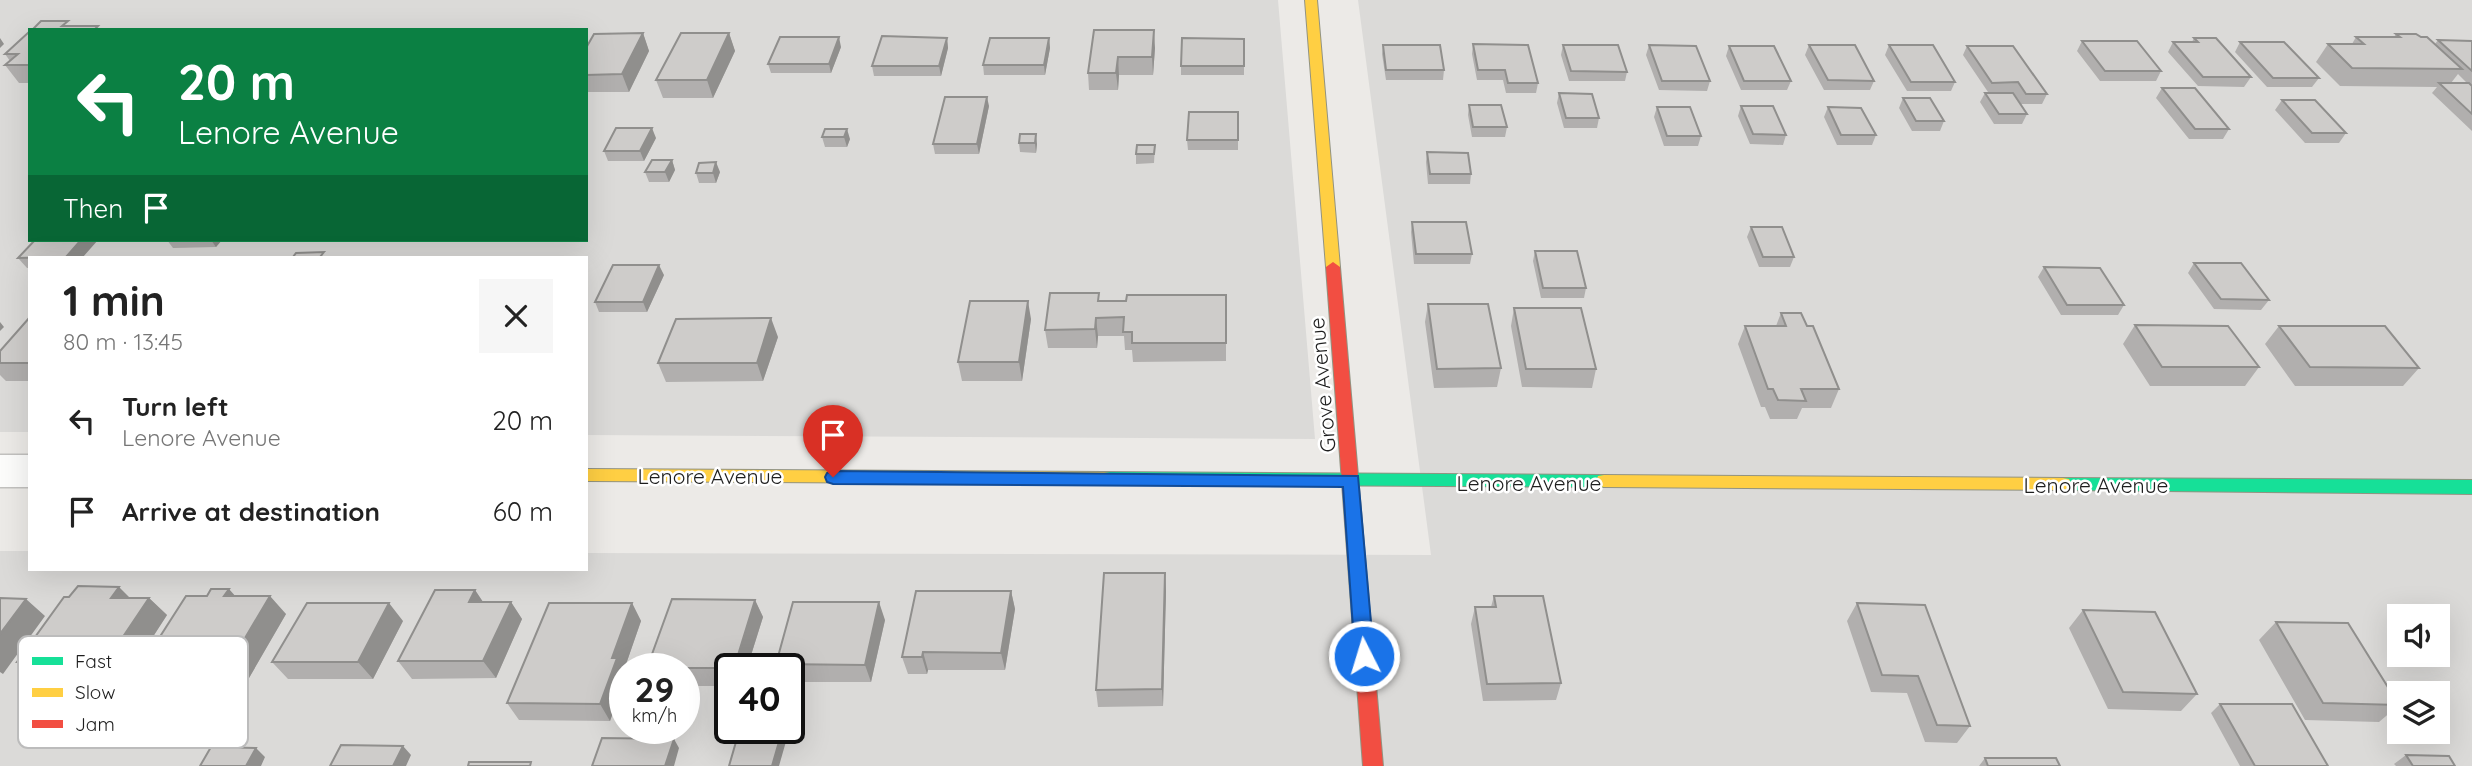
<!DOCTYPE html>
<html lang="en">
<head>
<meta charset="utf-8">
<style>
	:root { --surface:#fff; --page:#f6f6f6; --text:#222; --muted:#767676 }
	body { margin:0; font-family:Quicksand,sans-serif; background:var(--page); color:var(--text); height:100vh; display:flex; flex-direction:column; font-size:26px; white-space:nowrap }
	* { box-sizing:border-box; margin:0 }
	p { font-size:23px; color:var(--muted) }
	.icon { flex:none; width:38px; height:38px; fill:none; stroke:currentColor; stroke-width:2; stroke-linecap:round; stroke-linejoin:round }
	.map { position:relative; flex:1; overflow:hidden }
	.sheet { position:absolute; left:28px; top:256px; width:560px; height:315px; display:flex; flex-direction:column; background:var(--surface); border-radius:0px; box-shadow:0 7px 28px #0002 }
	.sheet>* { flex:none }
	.hud { position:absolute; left:28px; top:28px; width:560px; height:214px; border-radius:0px; box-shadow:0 7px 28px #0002; background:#0b8043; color:#fff; overflow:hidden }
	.controls { position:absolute; left:2387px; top:604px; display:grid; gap:14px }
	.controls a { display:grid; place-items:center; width:63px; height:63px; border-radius:0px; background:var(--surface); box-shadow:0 7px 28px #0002; font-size:35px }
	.speed { position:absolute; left:609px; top:653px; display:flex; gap:14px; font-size:35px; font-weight:700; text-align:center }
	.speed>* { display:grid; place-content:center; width:91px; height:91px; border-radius:50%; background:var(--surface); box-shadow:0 7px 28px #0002; line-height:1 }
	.speed small { font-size:18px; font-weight:400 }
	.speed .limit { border:4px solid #111; border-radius:10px; background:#fff; color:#111 }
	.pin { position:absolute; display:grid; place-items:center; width:60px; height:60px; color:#fff; margin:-72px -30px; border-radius:50% 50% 50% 0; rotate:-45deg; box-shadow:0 0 7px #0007 }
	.pin .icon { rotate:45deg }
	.me { position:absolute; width:77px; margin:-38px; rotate:355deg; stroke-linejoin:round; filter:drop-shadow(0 0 5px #0008) }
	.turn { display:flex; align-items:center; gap:24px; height:147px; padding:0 35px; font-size:32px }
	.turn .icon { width:91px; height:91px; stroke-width:2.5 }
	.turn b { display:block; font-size:49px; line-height:60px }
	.then { display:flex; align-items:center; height:66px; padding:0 35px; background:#0003; gap:14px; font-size:26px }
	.round { display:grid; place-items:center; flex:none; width:74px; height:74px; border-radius:0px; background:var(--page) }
	.summary { display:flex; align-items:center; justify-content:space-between; height:119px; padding:0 35px }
	h1 { font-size:42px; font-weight:800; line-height:52px }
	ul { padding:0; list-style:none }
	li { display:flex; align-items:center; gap:21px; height:91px; padding:0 35px }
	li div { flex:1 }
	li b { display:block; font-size:26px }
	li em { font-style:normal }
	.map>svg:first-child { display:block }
</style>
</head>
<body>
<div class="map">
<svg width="2472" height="766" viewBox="0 0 2472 766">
	<rect width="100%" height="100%" fill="#eceae7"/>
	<path fill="#dbdad8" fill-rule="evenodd" d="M0,0H1278L1315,439L586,435V257H30V432H0ZM30,30H586V240H30Z
		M1358,0H2472V766H0V551H30V569H586V553L1431,555ZM2399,616H2438V654H2399ZM625,668H684V728H625ZM730,668H789V728H730ZM2399,693H2438V732H2399Z"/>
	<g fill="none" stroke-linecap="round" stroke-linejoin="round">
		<g stroke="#c2c1bf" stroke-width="3">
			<path id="street" d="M0,455H30V487H0Z"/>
		</g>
		<g stroke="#929381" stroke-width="2">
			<path id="fast" d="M1104,472L1604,475L1610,476L1612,481L1610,486L1604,487L1104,484L1098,483L1096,478L1098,473Z
				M2063,478L2472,480V494L2063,490L2057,489L2055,484L2057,479Z"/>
		</g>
		<g stroke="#929381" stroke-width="2">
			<path id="slow" d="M1305,0H1317L1340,267L1333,272L1326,267Z
				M586,469L1104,472L1110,473L1112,478L1110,483L1104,484L586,481Z
				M1604,475L2063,478L2069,479L2071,484L2069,489L2063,490L1604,487L1598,486L1596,481L1598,476Z"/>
		</g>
		<g stroke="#929381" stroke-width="2">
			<path id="jam" d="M1333,262L1340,267L1383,766H1363L1326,267Z"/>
		</g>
		<use href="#street" fill="#fcfcfb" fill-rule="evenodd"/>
		<use href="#fast" fill="#16e098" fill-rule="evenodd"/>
		<use href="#slow" fill="#ffcf43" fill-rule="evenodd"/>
		<use href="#jam" fill="#f24e42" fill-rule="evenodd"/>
	</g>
	<path fill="#b1afae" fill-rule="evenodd" d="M1094,30L1155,48L1153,75H1119L1118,90H1089L1088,73Z
		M30,31V83H19L5,65L10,61L5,54Z
		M643,33L649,51L629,92H586V48Z
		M729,33L735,51L713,98H663L656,80Z
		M2396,34L2421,37L2435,44L2438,40L2472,41V131L2432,93L2437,87L2340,86L2316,62L2328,44H2352L2356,37H2394ZM2458,74L2467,83H2451Z
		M947,38L948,48L941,76H874L872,66Z
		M1049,38L1050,48L1045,75H984L983,65Z
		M2194,38L2251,77L2244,87L2198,86L2168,52L2173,42H2192Z
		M1244,39V75H1181V66Z
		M2082,41L2161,71L2156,81H2100L2077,51Z
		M2240,42L2319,78L2312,87H2267L2235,52Z
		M1473,44L1538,83L1536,93H1506L1503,80H1477L1472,54Z
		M1383,45L1444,70L1443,80H1386L1382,54Z
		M1563,45L1627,72L1625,81H1569L1561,55Z
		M1649,45L1710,81L1707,91L1659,90L1646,55Z
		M1809,45L1874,81L1870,90H1824L1805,55Z
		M1889,45L1955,82L1951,91H1907L1885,55Z
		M1729,46L1791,81L1787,90H1741L1726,56Z
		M1967,46L2047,94L2042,104H2021L2013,92H1988L1963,55Z
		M841,47L831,73H771L768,64Z
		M2162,88L2229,129L2223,139H2189L2156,98Z
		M1559,93L1599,118L1597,128H1564L1557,103Z
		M1985,93L2027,114L2022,124H1994L1980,102Z
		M1903,98L1944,121L1940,131H1912L1899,108Z
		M2282,100L2346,133L2339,143H2305L2275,110Z
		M1469,105L1507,127L1505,137H1472L1468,115Z
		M989,106L979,154H935L933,144Z
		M1741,106L1786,135L1783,145L1750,144L1738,116Z
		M1657,107L1701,136L1698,146H1664L1654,117Z
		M1828,107L1876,135L1872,145H1837L1824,117Z
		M1238,112V150H1188L1187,140Z
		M825,129L850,139L847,147H825L822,137Z
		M1020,134L1037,144L1036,153L1020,152L1019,143Z
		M656,138L644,161H608L604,151Z
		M1155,145L1154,163L1136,164V154Z
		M1427,152L1471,174L1470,184H1428L1426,162Z
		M672,160L675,170L669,182H649L645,172Z
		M720,172L716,183H699L696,173Z
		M1412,222L1472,254L1470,264H1414L1411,232Z
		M1751,227L1794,257L1790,267H1759L1747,237Z
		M167,240H222L216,247L173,248Z
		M1535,251L1586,288L1584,298H1541L1533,261Z
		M30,257V268H27L18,258Z
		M2194,263L2269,300L2261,310L2214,309L2188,273Z
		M2044,267L2124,305L2118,315H2061L2038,277Z
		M664,275L647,312H599L595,302Z
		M1099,293V301H1126L1226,295V361L1133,362L1132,350H1125L1124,336H1098L1097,348H1048L1045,330Z
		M1428,304L1501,368L1497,387L1434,388L1425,322Z
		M1514,308L1596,369L1592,388L1522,387L1511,326Z
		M1781,313L1807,326L1839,389L1831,408H1802L1797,419H1770L1765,407H1761L1738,344L1745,326H1776Z
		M30,317V381H6L0,375V351Z
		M1031,319L1022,381H962L958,362Z
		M2135,325L2259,367L2245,386H2150L2123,344Z
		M2279,326L2419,368L2403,386H2295L2265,344Z
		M778,337L763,381L666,382L658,363Z
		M1165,573L1166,591L1163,706L1098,707L1096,690Z
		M475,590L483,602H511L522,619L496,678L412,679L398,661Z
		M1011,591L1015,609L1005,670H928L927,674H908L902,657Z
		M207,596H235L286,614L249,678L163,677L145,660Z
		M1494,596L1561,683L1556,700L1483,701L1471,624L1475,607H1491Z
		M130,598H149L167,615L125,680H37L17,662Z
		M755,600L763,617L747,668H730V686H684V668Z
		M632,603L641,621L624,670L610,721L519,720L507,703Z
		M1857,603L1970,726L1957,743L1925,742L1907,693L1871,692L1847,621Z
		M2083,610L2197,694L2181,711L2108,709L2069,628Z
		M885,620L871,682H789V668H778L776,664Z
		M403,621L373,679H288L272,662Z
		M2276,622L2399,705L2379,722L2305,720L2259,640Z
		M2220,704L2328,766H2240L2211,713Z
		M2406,755L2455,766H2396L2394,764Z
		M1985,758L2060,766H1979Z"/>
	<path fill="#908f8d" d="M1154,30L1155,48L1153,75L1152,57Z
		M643,33L649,51L629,92L622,74Z
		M729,33L735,51L713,98L707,80Z
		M839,37L841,47L831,73L829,64Z
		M0,38L4,44L0,48Z
		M947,38L948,48L941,76L939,66Z
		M1049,38L1050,48L1045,75L1044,65Z
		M1118,57L1119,75L1118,90L1116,73Z
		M987,97L989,106L979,154L977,144Z
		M652,128L656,138L644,161L640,151Z
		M847,129L850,139L847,147L844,137Z
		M1036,134L1037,144L1036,153L1035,143Z
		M672,160L675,170L669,182L665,172Z
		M716,162L720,172L716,183L713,173Z
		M81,240H98L83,257H66Z
		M211,240H222L216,247Z
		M659,265L664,275L647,312L643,302Z
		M1028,301L1031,319L1022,381L1019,362Z
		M771,318L778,337L763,381L757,363Z
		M1096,318L1098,336L1097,348L1095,329Z
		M0,322L4,327L0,331Z
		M1165,573L1166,591L1163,706L1162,689Z
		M119,587L137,605L111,598Z
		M229,589L245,607L224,596Z
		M475,590L487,608L469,602Z
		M1011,591L1015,609L1005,670L1001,653Z
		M270,596L286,614L249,678L232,660Z
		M149,598L167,615L125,680L106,662Z
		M26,599L45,616L3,674L0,672V634Z
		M755,600L763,617L747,668H734Z
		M511,602L522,619L496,678L483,661Z
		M879,602L885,620L871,682L865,665Z
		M389,603L403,621L373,679L358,662Z
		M632,603L641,621L624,670L625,682L610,721L600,704L612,658Z
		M923,652L928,670L927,674L922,657Z
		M783,728H787L789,731L779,766H772Z
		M674,739L679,748L674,766H665Z
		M403,746L411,755L406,766H393Z
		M256,748L265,757L261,766H246Z"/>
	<path fill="#ceccca" stroke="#908f8d" stroke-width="2" d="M41,21H68L62,26H98L94,30H32Z
		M155,29H179L178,30H154Z
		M1094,30H1154L1152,57H1118L1116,73H1088Z
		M30,31V65H5L18,54H5Z
		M643,33L622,74L586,75V48L594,34Z
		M681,33H729L707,80H656Z
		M2396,34H2416L2421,37H2427L2462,69L2352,68L2328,44H2364L2356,37H2400Z
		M882,36L947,38L939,66H872Z
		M780,37H839L829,64H768Z
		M990,38H1049L1044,65H983Z
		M1182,38L1244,39V66H1181Z
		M2194,38H2216L2251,77H2203L2173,42H2198Z
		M2438,40L2472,41V71Z
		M2082,41H2137L2161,71H2105Z
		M2240,42H2284L2319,78H2273Z
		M1473,44L1528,45L1538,83H1508L1505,70H1478Z
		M1383,45H1440L1444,70H1386Z
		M1563,45H1618L1627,72L1571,71Z
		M1649,45L1696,46L1710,81H1662Z
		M1809,45H1855L1874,81L1828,80Z
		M1889,45H1933L1955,82H1911Z
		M1729,46H1774L1791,81H1744Z
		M1967,46H2013L2047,94H2026L2018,82L1992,83Z
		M2439,83H2469L2472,86V114Z
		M2162,88H2195L2229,129H2195Z
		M1559,93L1592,94L1599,118H1566Z
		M1985,93H2013L2027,114H1999Z
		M945,97H987L977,144H933Z
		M1903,98H1930L1944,121H1916Z
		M2282,100H2315L2346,133H2312Z
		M1469,105H1501L1507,127H1473Z
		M1741,106H1773L1786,135L1753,134Z
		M1657,107H1690L1701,136H1667Z
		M1828,107L1861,108L1876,135H1841Z
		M1189,112H1238V140H1187Z
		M616,128H652L640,151H604Z
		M825,129H847L844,137H822Z
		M1020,134H1036L1035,143H1019Z
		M1137,145H1155L1154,154H1136Z
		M1427,152L1468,153L1471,174H1430Z
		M652,160H672L665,172H645Z
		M716,162L713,173H696L699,163Z
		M1412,222H1466L1472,254H1416Z
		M1751,227H1782L1794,257H1763Z
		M35,240H81L66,257L18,258Z
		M1535,251H1577L1586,288H1543Z
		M324,252L320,257H293L296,253Z
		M2194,263H2241L2269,300L2221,299Z
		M613,265H659L643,302H595Z
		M2044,267L2100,268L2124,305H2067Z
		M1050,293H1099L1098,301H1126L1127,295H1226V343H1132V332H1123L1124,317L1096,318L1095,329L1045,330Z
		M970,301H1028L1019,362H958Z
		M1428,304H1488L1501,368L1437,369Z
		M1514,308H1581L1596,369H1526Z
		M1781,313H1801L1807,326H1813L1839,389H1801L1806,401L1778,400L1773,389H1768L1745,326H1786Z
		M30,317V363H0V351Z
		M771,318L757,363H658L676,319Z
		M2135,325L2228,326L2259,367H2162Z
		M2279,326H2385L2419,368L2310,367Z
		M1104,573H1165L1162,689L1096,690Z
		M78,586L119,587L111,598H149L106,662H17L64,597H69Z
		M211,589H229L224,596H270L232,660H145L186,596H207Z
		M435,590H475L469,602H511L483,661H398Z
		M916,591H1011L1001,653L923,652L922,657H902Z
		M1494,596H1543L1561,683L1487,684L1475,607H1496Z
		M0,598L26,599L0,634Z
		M672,599L755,600L734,668H647Z
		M793,602H879L865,665L776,664Z
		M307,603H389L358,662H272Z
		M549,603H632L612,658H617L600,704L507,703Z
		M1857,603L1925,605L1970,726L1937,725L1918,676L1882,675Z
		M2083,610L2155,612L2197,694L2123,692Z
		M2276,622L2348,623L2399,705L2323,703Z
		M2220,704H2292L2328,766H2255Z
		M740,728H783L772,766H729Z
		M602,738L674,739L665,766H592Z
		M341,745L403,746L393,766H330Z
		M211,747L256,748L246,766H200Z
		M2406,755L2449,756L2455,766H2413Z
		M1985,758H2056L2060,766H1988Z
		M469,762H531L530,766H468Z"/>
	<path fill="#1a73e8" stroke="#114b97" stroke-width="2" d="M833,471L1358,476L1374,656L1371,662L1364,665L1358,662L1355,656L1343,487L833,484L827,482L825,477L827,473Z"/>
	<g text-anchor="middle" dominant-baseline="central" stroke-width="5" stroke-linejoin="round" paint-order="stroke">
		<g font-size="21" fill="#1e1e1e" stroke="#fff">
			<text transform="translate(1322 385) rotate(-95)">Grove Avenue</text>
			<text x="710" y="476">Lenore Avenue</text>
			<text x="1529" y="483">Lenore Avenue</text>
			<text x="2096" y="485">Lenore Avenue</text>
		</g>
	</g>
	<rect x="18" y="636" width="230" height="112" rx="10" fill="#fff" stroke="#bcbcbc" stroke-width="2"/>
	<rect x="32" y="657" width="31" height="8" fill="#16e098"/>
	<rect x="32" y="688" width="31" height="9" fill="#ffcf43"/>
	<rect x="32" y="720" width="31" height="8" fill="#f24e42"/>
	<g font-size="19" fill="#1e1e1e">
		<text x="75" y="668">Fast</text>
		<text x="75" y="699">Slow</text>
		<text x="75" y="731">Jam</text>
	</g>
</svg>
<div class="controls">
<a><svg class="icon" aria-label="sound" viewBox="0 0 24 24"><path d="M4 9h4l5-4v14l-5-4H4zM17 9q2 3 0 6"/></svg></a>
<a><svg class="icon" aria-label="layers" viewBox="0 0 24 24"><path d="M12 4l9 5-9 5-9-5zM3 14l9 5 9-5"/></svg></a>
</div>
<div class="speed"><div>29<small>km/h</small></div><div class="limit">40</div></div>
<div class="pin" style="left:833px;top:477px;background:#d93025"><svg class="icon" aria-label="arrive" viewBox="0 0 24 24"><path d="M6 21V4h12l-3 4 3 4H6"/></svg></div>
<svg class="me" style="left:1364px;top:656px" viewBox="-20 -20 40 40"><circle r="17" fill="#1a73e8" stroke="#fff" stroke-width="3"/><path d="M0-11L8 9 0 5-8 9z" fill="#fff"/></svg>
<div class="hud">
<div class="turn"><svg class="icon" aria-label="left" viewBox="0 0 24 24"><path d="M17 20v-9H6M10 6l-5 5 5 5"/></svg><div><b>20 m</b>Lenore Avenue</div></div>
<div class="then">Then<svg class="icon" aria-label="arrive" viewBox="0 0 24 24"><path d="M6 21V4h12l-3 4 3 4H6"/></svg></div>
</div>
<section class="sheet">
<div class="summary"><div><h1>1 min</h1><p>80 m · 13:45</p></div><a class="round"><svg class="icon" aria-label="close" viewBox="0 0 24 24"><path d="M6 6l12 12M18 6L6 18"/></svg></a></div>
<ul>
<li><svg class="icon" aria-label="left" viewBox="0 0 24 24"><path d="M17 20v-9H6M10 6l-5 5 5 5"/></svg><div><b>Turn left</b><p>Lenore Avenue</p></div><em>20 m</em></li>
<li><svg class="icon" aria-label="arrive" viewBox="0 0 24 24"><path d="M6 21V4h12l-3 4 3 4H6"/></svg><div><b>Arrive at destination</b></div><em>60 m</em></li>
</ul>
</section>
</div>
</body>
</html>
